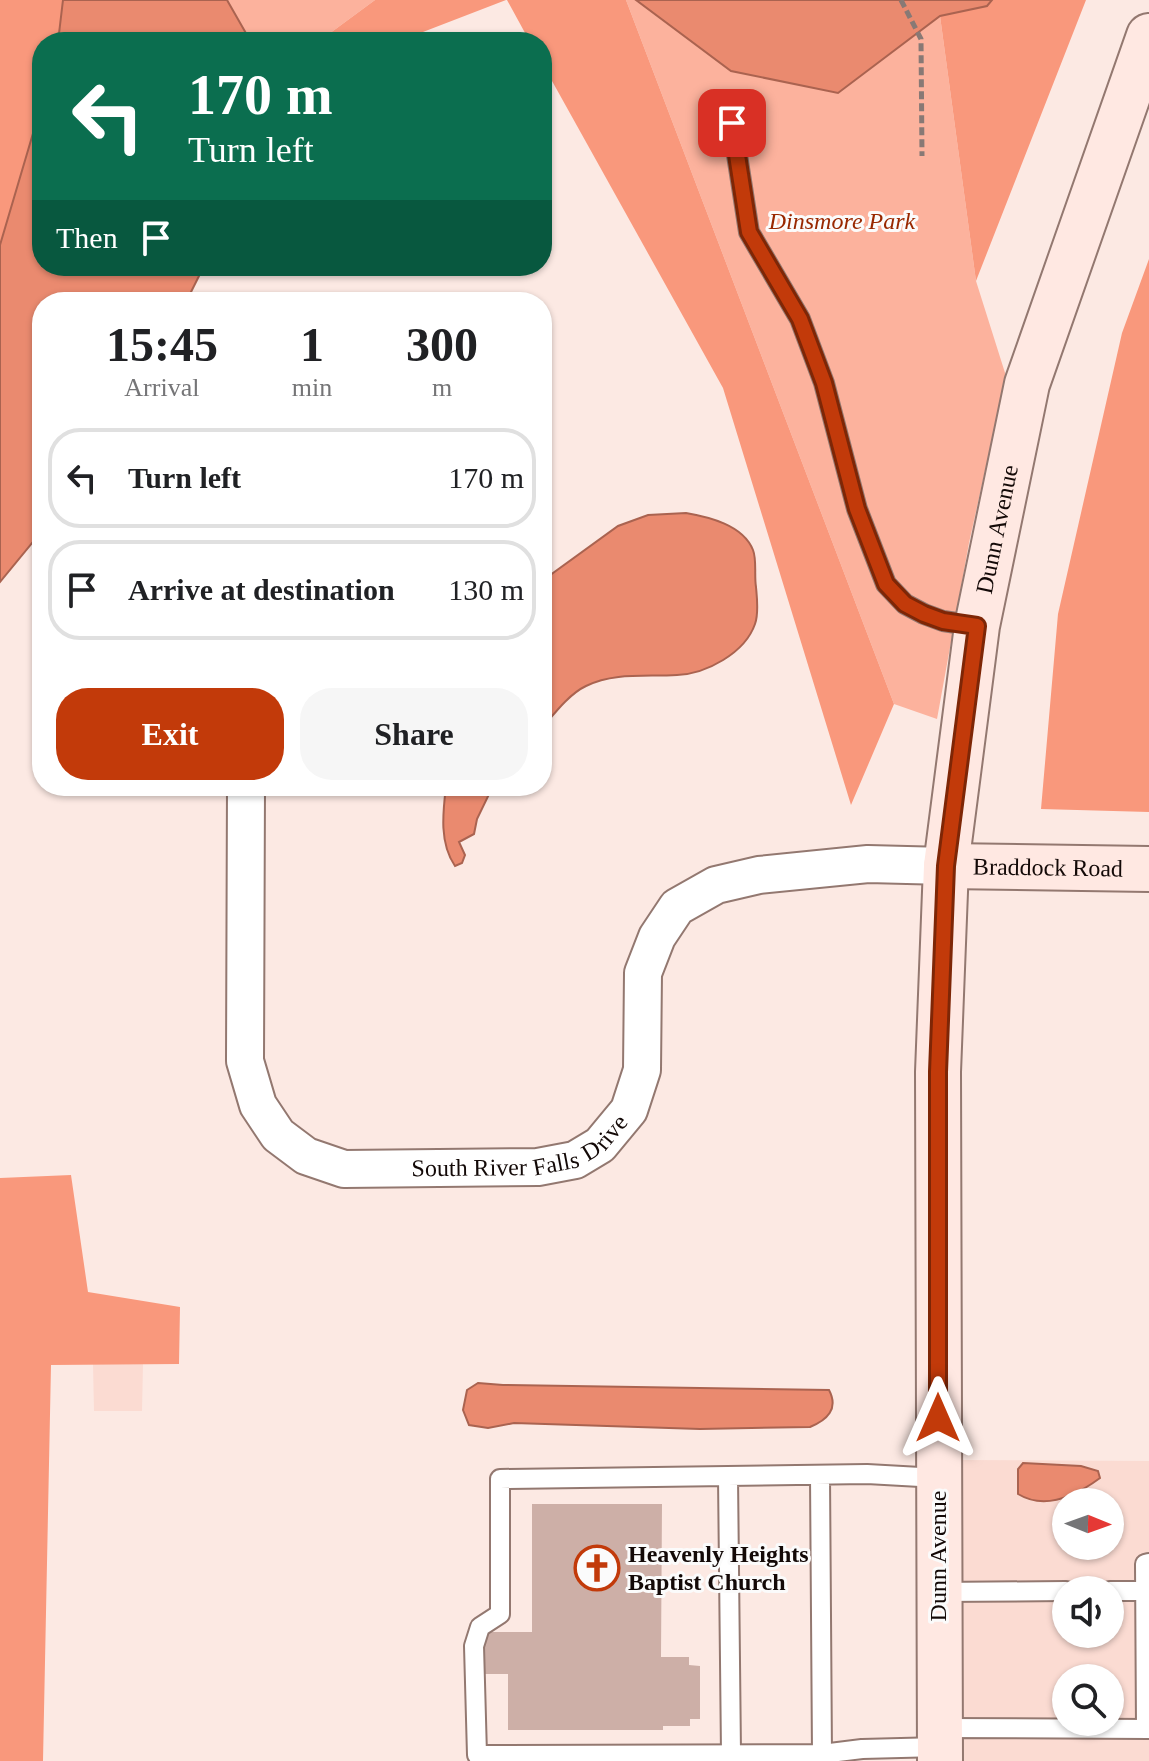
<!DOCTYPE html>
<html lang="en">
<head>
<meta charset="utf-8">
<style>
	:root { --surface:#fff; --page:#f6f6f6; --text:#202124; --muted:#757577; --line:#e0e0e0; --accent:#c23a0a }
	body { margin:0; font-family:"Times New Roman",serif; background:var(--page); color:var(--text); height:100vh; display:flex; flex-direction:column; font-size:30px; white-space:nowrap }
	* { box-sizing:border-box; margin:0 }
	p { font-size:26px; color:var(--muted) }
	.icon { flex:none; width:44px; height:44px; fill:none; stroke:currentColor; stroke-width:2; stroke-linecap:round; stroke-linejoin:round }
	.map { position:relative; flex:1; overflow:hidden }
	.details { position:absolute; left:32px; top:292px; width:520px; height:504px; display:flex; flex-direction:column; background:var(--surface); border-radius:32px; box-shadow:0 2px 6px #0004 }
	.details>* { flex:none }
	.hud { position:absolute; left:32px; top:32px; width:520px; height:244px; border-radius:32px; box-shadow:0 2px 6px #0004; background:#0b6e4f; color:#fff; overflow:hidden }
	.needle { width:52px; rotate:91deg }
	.buttons { position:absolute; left:1052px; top:1488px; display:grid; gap:16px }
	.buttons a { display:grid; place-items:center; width:72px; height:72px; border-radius:50%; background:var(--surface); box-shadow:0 2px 6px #0004; font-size:40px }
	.pin { position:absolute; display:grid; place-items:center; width:68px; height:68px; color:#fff; margin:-34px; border-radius:16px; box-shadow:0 4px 12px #0006 }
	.me { position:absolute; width:88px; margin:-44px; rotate:0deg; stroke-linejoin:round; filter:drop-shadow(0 0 6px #0008) }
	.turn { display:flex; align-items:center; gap:28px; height:168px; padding:0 24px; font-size:36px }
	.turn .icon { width:104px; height:104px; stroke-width:2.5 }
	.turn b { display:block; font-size:56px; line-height:68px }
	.then { display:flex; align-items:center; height:76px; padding:0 24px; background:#0003; gap:16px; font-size:30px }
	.eta { display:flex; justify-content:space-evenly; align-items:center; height:136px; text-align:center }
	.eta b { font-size:48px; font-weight:700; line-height:56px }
	.button { display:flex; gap:16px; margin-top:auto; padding:16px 24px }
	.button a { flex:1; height:92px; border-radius:32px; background:var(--accent); color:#fff; font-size:32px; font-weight:700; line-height:92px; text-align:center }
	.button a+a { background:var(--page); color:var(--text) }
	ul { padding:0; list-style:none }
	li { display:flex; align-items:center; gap:24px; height:100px; margin:0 16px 12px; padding:0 8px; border:4px solid var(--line); border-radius:32px }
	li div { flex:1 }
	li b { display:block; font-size:30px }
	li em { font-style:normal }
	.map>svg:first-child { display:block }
</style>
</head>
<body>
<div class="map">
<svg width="1149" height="1761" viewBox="0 0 1149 1761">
	<rect width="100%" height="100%" fill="#fce9e3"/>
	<path fill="#fbdbd2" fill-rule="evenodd" d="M93,1364H143L142,1411H94Z
		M961,1460L1149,1461V1761H962ZM1066,1502H1110V1546H1066ZM1066,1590H1110V1634H1066ZM1066,1678H1110V1722H1066Z"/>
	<path fill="#fcb29d" d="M227,0H375L318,42H251Z
		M626,0H636L731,71L838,93L940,16L976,281L1006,376L969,543L937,719L894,704Z"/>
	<path fill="#f9987c" d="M0,0H63L58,42H42V103L0,245Z
		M375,0H506L397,42H318Z
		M507,0H626L894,704L851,805L723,388L542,63V42H530Z
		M992,0H1086L976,281L940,16L987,6Z
		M1149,259V812L1041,809L1058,614L1122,333Z
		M71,1175L88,1292L180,1307L179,1364L51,1365L43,1761H0V1178Z"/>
	<path fill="#ea8a6f" stroke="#aa6350" stroke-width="2" d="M63,0H227L251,42H58Z
		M636,0H992L987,6L940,16L838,93L731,71Z
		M42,103V266H204L186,302H42V531L0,582V245Z
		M686,513C709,517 743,525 753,550C757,560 754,576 756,587C757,598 759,613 755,624C745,653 706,674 677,675C646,677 615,672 586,686C569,694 554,714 542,728V581L618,526L648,515Z
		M446,786H493L477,819L474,834L459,842L465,855L462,863L455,866C439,843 443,812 446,786Z
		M478,1383L503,1385L829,1390C839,1409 827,1420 810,1427L700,1429L514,1423L488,1428L469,1425L463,1410L467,1390Z
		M1023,1463L1081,1466L1098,1471L1100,1478C1077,1495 1046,1511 1018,1494V1469Z"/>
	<path fill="#cdafa7" d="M532,1504H662L661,1657H689V1665L700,1666V1719H690V1726H663V1730H508V1674H479V1632H532Z"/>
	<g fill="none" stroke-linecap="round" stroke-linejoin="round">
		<g stroke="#937870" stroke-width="22">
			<path id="lane" d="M732,123L749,232L800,319L824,383L857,509L886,584L905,604L924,614L943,621L977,626
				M820,1476L822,1754
				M728,1477L731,1753
				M938,1478L867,1474L500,1479V1614L480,1627L474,1646L477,1755L822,1754L862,1749L940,1747
				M1110,1591H1145
				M938,1592L1066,1591
				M940,1728L1149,1729
				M1146,1728L1145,1564L1149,1563"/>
		</g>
		<g stroke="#937870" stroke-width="40">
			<g id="street">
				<path id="s1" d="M246,786L245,1061L258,1105L278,1135L306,1156L344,1169L538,1167L575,1160L600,1145L629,1110L642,1070L643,973L657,937L677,907L716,885L759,875L868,864L946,866"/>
			</g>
		</g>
		<g stroke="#937870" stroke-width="48">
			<g id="secondary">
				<path id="s2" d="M946,866L1149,869"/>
				<path id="s3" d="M940,1761L938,1072L946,866L977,626L1027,384L1149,36"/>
			</g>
		</g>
		<path stroke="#887975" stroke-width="5" stroke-dasharray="8 4" stroke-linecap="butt" d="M901,0L921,39L922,156"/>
		<use href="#lane" stroke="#fff" stroke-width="18"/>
		<use href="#street" stroke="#fff" stroke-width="36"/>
		<use href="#secondary" stroke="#ffe8e2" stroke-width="44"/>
	</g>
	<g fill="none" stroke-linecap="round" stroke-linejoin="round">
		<g stroke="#7e2606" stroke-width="20">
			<path id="route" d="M732,123L749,232L800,319L824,383L857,509L886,584L905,604L924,614L943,621L977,626L946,866L938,1072V1418"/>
		</g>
		<use href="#route" stroke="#c23a0a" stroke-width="14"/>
	</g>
	<defs>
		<g id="church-ring" transform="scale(2.3)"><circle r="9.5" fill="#fbfbfb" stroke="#c23a0a" stroke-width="1.5"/><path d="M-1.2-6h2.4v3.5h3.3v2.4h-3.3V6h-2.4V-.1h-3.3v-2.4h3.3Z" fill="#c23a0a"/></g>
	</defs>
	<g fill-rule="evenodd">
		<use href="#church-ring" x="597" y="1568"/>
	</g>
	<g text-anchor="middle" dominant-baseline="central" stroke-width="6" stroke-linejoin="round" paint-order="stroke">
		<g font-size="24" font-style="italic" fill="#992800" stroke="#fbfbfb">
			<text x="842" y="221">Dinsmore Park</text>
		</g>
		<g font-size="24" fill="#130907" stroke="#fbfbfb">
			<text stroke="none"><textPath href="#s3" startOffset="1236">Dunn Avenue</textPath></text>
			<text stroke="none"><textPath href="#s2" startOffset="102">Braddock Road</textPath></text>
			<text stroke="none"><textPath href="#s1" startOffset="614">South River Falls Drive</textPath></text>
			<text transform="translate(938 1556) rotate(-90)">Dunn Avenue</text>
		</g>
		<g font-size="24" font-weight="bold" fill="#130907" stroke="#fbfbfb" text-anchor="start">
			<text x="628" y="1554">Heavenly Heights<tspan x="628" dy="28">Baptist Church</tspan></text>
		</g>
	</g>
</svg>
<div class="buttons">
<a><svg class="needle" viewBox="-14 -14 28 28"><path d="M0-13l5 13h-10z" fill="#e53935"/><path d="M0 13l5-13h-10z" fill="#757577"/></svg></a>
<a><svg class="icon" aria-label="sound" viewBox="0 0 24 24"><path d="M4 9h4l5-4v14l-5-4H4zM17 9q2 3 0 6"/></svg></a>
<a><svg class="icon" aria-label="search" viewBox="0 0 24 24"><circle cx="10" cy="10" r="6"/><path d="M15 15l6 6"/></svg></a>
</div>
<div class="pin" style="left:732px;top:123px;background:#d93025"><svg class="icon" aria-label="arrive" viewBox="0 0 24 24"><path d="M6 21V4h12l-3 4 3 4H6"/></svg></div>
<svg class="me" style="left:938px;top:1418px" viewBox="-20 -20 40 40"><path d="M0-17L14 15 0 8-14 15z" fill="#c23a0a" stroke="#fff" stroke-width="4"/></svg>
<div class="hud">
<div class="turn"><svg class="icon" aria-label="left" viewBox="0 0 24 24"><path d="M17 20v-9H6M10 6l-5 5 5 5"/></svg><div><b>170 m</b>Turn left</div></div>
<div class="then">Then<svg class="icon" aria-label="arrive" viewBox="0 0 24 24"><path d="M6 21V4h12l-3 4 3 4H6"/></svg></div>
</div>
<section class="details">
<div class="eta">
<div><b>15:45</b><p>Arrival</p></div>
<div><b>1</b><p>min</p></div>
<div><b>300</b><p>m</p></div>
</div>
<ul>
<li><svg class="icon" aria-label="left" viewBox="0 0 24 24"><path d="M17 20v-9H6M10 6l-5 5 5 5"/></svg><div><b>Turn left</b></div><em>170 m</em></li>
<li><svg class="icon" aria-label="arrive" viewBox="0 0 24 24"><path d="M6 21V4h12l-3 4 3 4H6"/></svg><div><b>Arrive at destination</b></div><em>130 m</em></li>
</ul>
<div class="button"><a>Exit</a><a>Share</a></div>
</section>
</div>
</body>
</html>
